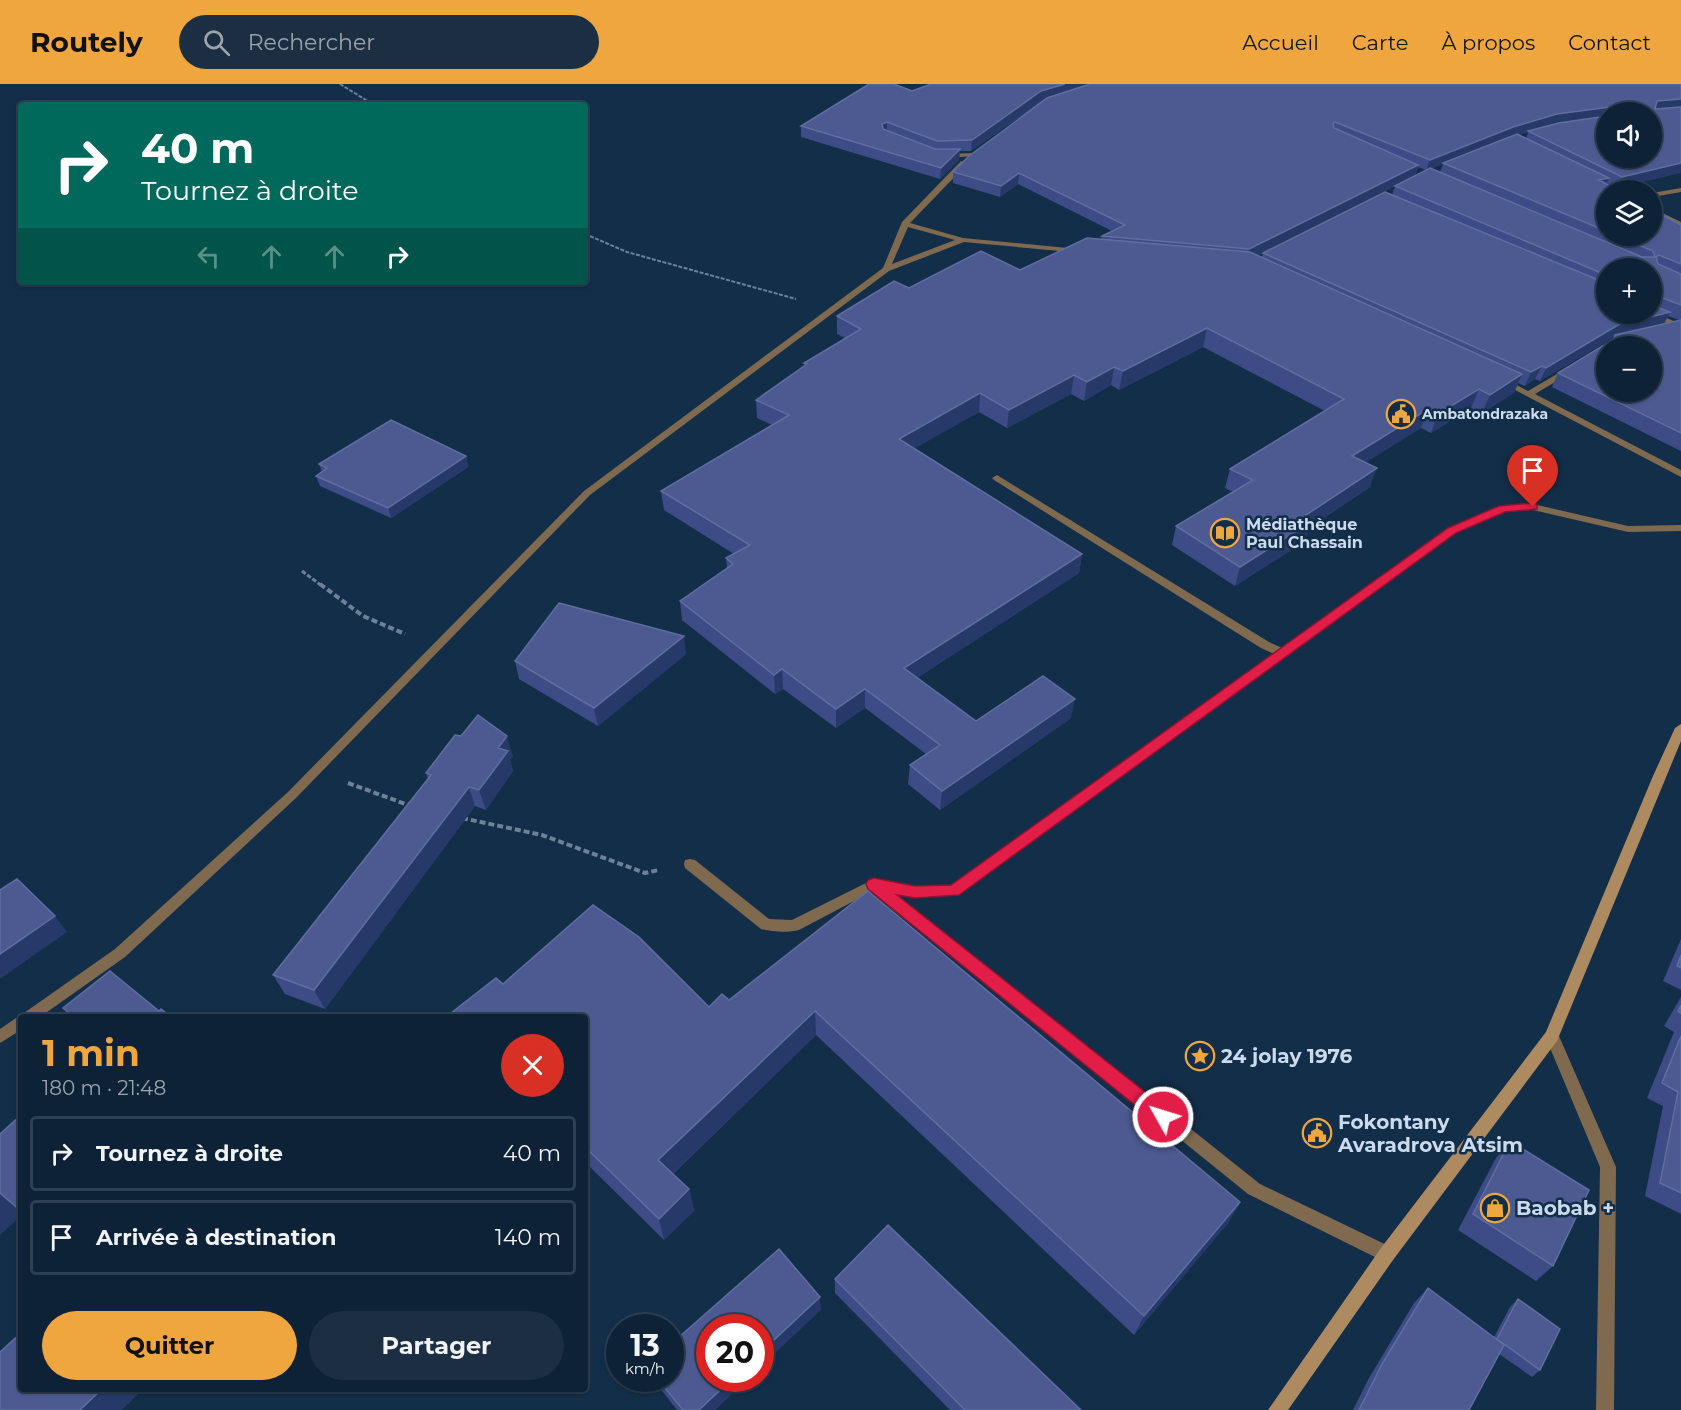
<!DOCTYPE html>
<html lang="fr">
<head>
<meta charset="utf-8">
<style>
	:root { --surface:#0e2237; --page:#1c2f42; --text:#f1f3f6; --muted:#9ba4ad; --line:#2e3f52; --accent:#f0a63f }
	body { margin:0; font-family:Montserrat,sans-serif; background:var(--page); color:var(--text); height:100vh; display:flex; flex-direction:column; font-size:22px; white-space:nowrap }
	* { box-sizing:border-box; margin:0 }
	p { font-size:20px; color:var(--muted) }
	.icon { flex:none; width:33px; height:33px; fill:none; stroke:currentColor; stroke-width:2; stroke-linecap:round; stroke-linejoin:round }
	.map { position:relative; flex:1; overflow:hidden }
	.side { position:absolute; left:18px; top:930px; width:570px; height:378px; display:flex; flex-direction:column; background:var(--surface); border-radius:6px; box-shadow:0 2px 4px #0004,0 0 0 2px var(--line) }
	.side>* { flex:none }
	.guide { position:absolute; left:18px; top:18px; width:570px; height:183px; border-radius:6px; box-shadow:0 2px 4px #0004,0 0 0 2px var(--line); background:#00695c; color:#fff; overflow:hidden }
	.tools { position:absolute; left:1596px; top:18px; display:grid; gap:12px }
	.tools a { display:grid; place-items:center; width:66px; height:66px; border-radius:50%; background:var(--surface); box-shadow:0 2px 4px #0004,0 0 0 2px var(--line); font-size:30px }
	.speed { position:absolute; left:606px; top:1230px; display:flex; gap:12px; font-size:30px; font-weight:700; text-align:center }
	.speed>* { display:grid; place-content:center; width:78px; height:78px; border-radius:50%; background:var(--surface); box-shadow:0 2px 4px #0004,0 0 0 2px var(--line); line-height:1 }
	.speed small { font-size:15px; font-weight:400 }
	.speed .limit { border:9px solid #d22; background:#fff; color:#111 }
	.pin { position:absolute; display:grid; place-items:center; width:51px; height:51px; color:#fff; margin:-62px -26px; border-radius:50% 50% 50% 0; rotate:-45deg; box-shadow:0 0 6px #0007 }
	.pin .icon { rotate:45deg }
	.me { position:absolute; width:66px; margin:-33px; rotate:309deg; stroke-linejoin:round; filter:drop-shadow(0 0 4px #0008) }
	.turn { display:flex; align-items:center; gap:21px; height:126px; padding:0 24px; font-size:27px }
	.turn .icon { width:78px; height:78px; stroke-width:2.5 }
	.turn b { display:block; font-size:42px; line-height:51px }
	.lanes { display:flex; align-items:center; height:57px; padding:0 24px; background:#0003; justify-content:center; gap:30px; direction:ltr }
	.lanes .off { opacity:.35 }
	.round { display:grid; place-items:center; flex:none; width:63px; height:63px; border-radius:32px; background:var(--page) }
	.headline { display:flex; align-items:center; justify-content:space-between; height:102px; padding:0 24px }
	h1 { font-size:36px; font-weight:700; line-height:45px; color:var(--accent) }
	.button { display:flex; gap:12px; margin-top:auto; padding:12px 24px }
	.button a { flex:1; height:69px; border-radius:36px; background:var(--accent); color:#111; font-size:24px; font-weight:700; line-height:69px; text-align:center }
	.button a+a { background:var(--page); color:var(--text) }
	ul { padding:0; list-style:none }
	li { display:flex; align-items:center; gap:18px; height:75px; margin:0 12px 9px; padding:0 12px; border:3px solid var(--line); border-radius:6px }
	li div { flex:1 }
	li b { display:block; font-size:22px }
	li em { font-style:normal }
	header { display:flex; align-items:center; gap:36px; box-sizing:border-box; height:84px; padding:0 30px; background:var(--accent); color:#111 }
	header strong { font-size:28px }
	nav { display:flex; gap:33px; margin-inline-start:auto; font-size:21px }
	.search { width:420px; height:54px; background:var(--page); display:flex; align-items:center; gap:15px; box-sizing:border-box; padding:0 21px; border-radius:33px; color:var(--muted); font-size:22px }
	.map>svg:first-child { display:block }
</style>
</head>
<body>
<header>
<strong>Routely</strong>
<div class="search"><svg class="icon" aria-label="search" viewBox="0 0 24 24"><circle cx="10" cy="10" r="6"/><path d="M15 15l6 6"/></svg>Rechercher</div>
<nav><a>Accueil</a><a>Carte</a><a>À propos</a><a>Contact</a></nav>
</header>
<div class="map">
<svg width="1681" height="1326" viewBox="0 0 1681 1326">
	<rect width="100%" height="100%" fill="#132e49"/>
	<g fill="none" stroke-linecap="round" stroke-linejoin="round">
		<path stroke="#6d8299" stroke-width="2" stroke-dasharray="4 1.5" stroke-linecap="butt" d="M340,0L374,21
			M585,150L627,168L796,215"/>
		<path stroke="#6d8299" stroke-width="3" stroke-dasharray="4.5 2" stroke-linecap="butt" d="M302,487L322,502"/>
		<path stroke="#6d8299" stroke-width="4" stroke-dasharray="6 3" stroke-linecap="butt" d="M320,500L363,532L405,550
			M348,699L411,722
			M462,734L542,751L645,789L659,786"/>
		<path fill="#7f694f" fill-rule="evenodd" d="M974,69L976,70V72L944,74L940,72L944,70Z
			M997,391L1269,558L1282,564L1448,445L1499,423L1533,420L1628,442L1681,441V447L1628,448L1533,426L1505,428L1456,449L959,811L915,813L895,809L1260,1100L1393,1164L1395,1170L1393,1176L1387,1178L1381,1176L1248,1110L873,807L799,846C788,849 772,848 761,845L685,784L684,780L685,776L690,775L695,776L769,835L792,836L874,795L915,803L951,802L1274,570L1261,564L994,396L992,394Z"/>
		<path fill="#7f694f" fill-rule="evenodd" d="M961,77L968,79L910,139L963,154L1078,165L1082,167L1081,169L964,158L889,187L590,411L296,714L125,873L40,933H21V946L0,959V945L16,934L22,932L24,929L115,865L288,708L584,407L883,184L902,138ZM908,143L955,156L892,180Z
			M1681,104V108L1652,113V109Z
			M1652,124L1681,138V143L1652,129Z
			M1652,228L1681,240V245L1644,230Z
			M1569,283L1573,286L1572,288L1535,310L1681,386V393L1498,297L1499,295H1505L1528,307Z
			M1552,946L1557,947L1559,952L1616,1083L1614,1326H1596L1600,1083L1545,952L1547,947Z"/>
		<path fill="#ae8a60" fill-rule="evenodd" d="M1681,640V657L1557,957L1393,1176L1288,1326H1268L1381,1164L1546,948L1653,692L1675,644Z"/>
	</g>
	<path fill="#3d4b86" fill-rule="evenodd" d="M1681,0L1617,104L1607,99L1606,100V152H1652L1681,141V367L1552,303L1558,289L1612,256L1613,254H1612L1540,297L1535,295L1525,302L1518,299L1514,309L1482,329L1471,324L1431,349L1421,344L1365,378L1370,403L1309,444L1305,457L1235,502L1172,461L1176,442L1233,408L1225,404L1230,385L1325,327L1203,263L1119,306L1111,301L1084,317L1071,310L1007,344L979,328L914,364L1082,470L1079,489L917,594L976,637L1071,634L940,726L908,700L910,681L926,670L865,624L836,644L783,605L775,610L682,536L680,517L727,484L726,474L734,470L664,426L661,407L772,341L757,334L756,316L804,282V279L845,254L837,250V232L909,204L1020,186L1101,155L1102,152L1112,147L1018,100L1000,113L953,99V88L1042,17L971,67H960L959,76L940,95L801,53V42L912,7ZM1606,28H1652L1606,74ZM1528,48L1526,55L1518,51ZM1443,80L1440,88L1431,84ZM1418,83L1426,86L1415,92ZM1413,93L1395,102L1392,111L1263,169L1261,174L1257,172ZM1606,184L1652,230H1606ZM1668,232L1679,236L1664,240Z
		M466,372L468,383L391,434L320,402L316,392L322,388L319,380Z
		M686,570L598,642L519,595L515,577Z
		M513,672L510,676L513,687L486,726L475,722L325,925L285,910L273,891L428,695L426,689Z
		M868,807L1240,1118L1228,1139L1134,1251L816,951L673,1090L689,1105L694,1127L664,1156L585,1078V933L503,900L709,923L729,916Z
		M1681,855V906L1663,897Z
		M1681,913V1130L1645,1112L1663,1022L1647,1014L1674,948L1664,942Z
		M1510,1057L1553,1182L1536,1197L1458,1146L1496,1074Z
		M835,1195L1081,1326H950L835,1209Z
		M1428,1204L1494,1253L1510,1223L1518,1215L1540,1286L1532,1293L1499,1270L1469,1326H1353L1369,1294L1414,1219Z
		M821,1226L710,1294H748L715,1326H677L652,1294H670Z"/>
	<path fill="#263969" d="M1065,0H1097L1040,18L971,67L972,56L1041,7Z
		M1681,15V25L1652,28L1657,17Z
		M1610,23L1608,28H1606V32L1528,47V48L1509,54L1443,79V80L1426,87L1430,76L1513,43L1557,30Z
		M887,38V49L882,51V40Z
		M960,65L959,76L940,95L941,84Z
		M1681,79V89L1617,104L1622,93Z
		M1418,81L1415,92L1247,177L1249,165Z
		M1019,89L1018,100L1000,113L1001,102Z
		M1609,94L1603,107L1599,96Z
		M1660,213L1653,226H1652V214Z
		M1670,228L1663,241L1615,251L1613,254L1540,297L1546,284L1618,241Z
		M1207,244L1203,263L1119,306L1123,287Z
		M1542,282L1535,295L1525,302L1531,288Z
		M1114,283L1111,301L1084,317L1087,298Z
		M1522,290L1514,309L1482,329L1490,311Z
		M1074,291L1071,310L1007,344L1009,326Z
		M1479,305L1471,324L1431,349L1438,330Z
		M980,309L979,328L898,374L899,355Z
		M1428,325L1421,344L1346,391L1352,372Z
		M466,372L468,383L391,434L388,424Z
		M1377,384L1370,403L1309,444L1305,457L1235,502L1240,483L1303,433Z
		M1082,470L1079,489L903,603L904,584Z
		M684,552L686,570L598,642L594,624Z
		M782,585L783,605L775,610L774,591Z
		M865,605V624L836,644V625Z
		M1075,615L1071,634L940,726L942,707Z
		M507,652L513,672L510,676L513,687L486,726L479,706L498,664Z
		M469,703L475,722L325,925L314,906Z
		M55,832L67,848L0,895V870Z
		M815,927L816,951L664,1098L658,1076Z
		M689,1105L694,1127L664,1156L659,1135Z
		M0,1109L21,1127V1132L0,1151Z
		M1240,1118L1228,1139L1134,1251L1144,1232Z
		M820,1213L821,1226L760,1283V1269Z
		M733,1294H748L715,1326H699Z
		M102,1305H143L122,1326H80Z"/>
	<path fill="#4c5a91" stroke="#606e9f" stroke-width="1.5" fill-rule="evenodd" d="M869,0H894L912,7L931,0H1065L1041,7L972,56L937,57L887,38L882,40L883,45L935,65H960L941,84L801,42Z
		M1090,0H1681V15L1657,17L1655,25L1681,23V79L1622,93L1528,47L1559,39L1606,32V74H1652V28H1612L1613,25L1610,23L1557,30L1513,43L1430,76L1335,38L1333,40L1334,44L1418,81L1249,165L1102,152L1125,141L1019,89L1001,102L953,88L969,72L1047,14Z
		M1517,50L1609,94L1599,96L1618,106H1606V147L1443,79Z
		M1430,84L1642,173H1655L1653,167L1617,152H1652V125L1681,141V180L1659,171L1656,173L1658,180L1681,190V221L1660,213L1652,214V184H1606V191L1395,102Z
		M1385,108L1606,199V230H1652V221L1670,228L1618,241L1546,284L1542,282L1531,288L1263,169Z
		M1087,154L1250,168L1522,290L1490,311L1479,305L1438,330L1428,325L1352,372L1377,384L1303,433L1311,438L1240,483L1176,442L1253,396L1230,385L1344,315L1207,244L1123,287L1114,283L1087,298L1074,291L1009,326L980,309L899,355L1082,470L904,584L976,637L1043,592L1075,615L942,707L910,681L940,661L865,605L836,625L782,585L774,591L680,517L733,480L726,474L750,461L661,407L789,331L756,316L807,280L804,279L861,245L837,232L894,197L909,204L981,167L1020,186Z
		M1681,236V349L1558,289L1614,255L1615,251ZM1606,262H1652V308H1606Z
		M391,336L466,372L388,424L316,392L327,384L319,380Z
		M559,519L684,552L594,624L515,577Z
		M478,631L507,652L498,664L508,667L479,706L469,703L314,906L273,891L431,691L426,689L455,651L461,652Z
		M17,795L55,832L0,870V806Z
		M868,807L1240,1118L1144,1232L815,927L658,1076L689,1105L659,1135L585,1063V933H446L496,894L503,900L593,821L639,853L709,923L722,910L729,916Z
		M1681,871V884L1677,882Z
		M110,887L159,927L161,925L171,933H74L63,924Z
		M1681,921V929L1678,927Z
		M427,929L431,933H423Z
		M1681,952V1109L1660,1099L1678,1008L1662,999Z
		M21,1031V1127L0,1109V1050Z
		M1510,1057L1589,1106L1553,1182L1473,1130Z
		M888,1141L1081,1326H965L835,1195Z
		M779,1165L820,1213L760,1269V1244H710V1294H733L699,1326H683L657,1294H670V1261Z
		M1428,1204L1504,1261L1469,1326H1359L1382,1280Z
		M1518,1215L1560,1245L1540,1286L1497,1255Z
		M21,1249V1305H102L80,1326H0V1268Z"/>
	<path fill="#e11d48" stroke="#92132f" stroke-width="1.5" d="M1533,419L1537,420V425L1505,428L1456,449L959,811L915,814L897,811L1169,1027L1172,1033L1169,1039L1163,1041L1157,1039L868,805L866,800L868,796L874,794L915,802L951,801L1448,444L1499,422Z"/>
	<defs>
		<g id="civic-ring" transform="scale(1.5)"><circle r="9.5" fill="#132e49" stroke="#f0a63f" stroke-width="1.5"/><path d="M-.6-6.5H3V-4.5H.6V-3L4-1V1h2V6H-6V1h2V-1L-.6-3ZM-1.2 2.5V6h2.4V2.5Z" fill="#f0a63f"/></g>
		<g id="library-ring" transform="scale(1.5)"><circle r="9.5" fill="#132e49" stroke="#f0a63f" stroke-width="1.5"/><path d="M-6-4Q-3-5.5-.7-3.5V5Q-3 3-6 4ZM6-4Q3-5.5 .7-3.5V5Q3 3 6 4Z" fill="#f0a63f"/></g>
		<g id="sight-ring" transform="scale(1.5)"><circle r="9.5" fill="#132e49" stroke="#f0a63f" stroke-width="1.5"/><path d="M0-6L1.8-2.2L6-1.7L2.9 1.2L3.7 5.4L0 3.3L-3.7 5.4L-2.9 1.2L-6-1.7L-1.8-2.2Z" fill="#f0a63f"/></g>
		<g id="shop-ring" transform="scale(1.5)"><circle r="9.5" fill="#132e49" stroke="#f0a63f" stroke-width="1.5"/><path d="M-5-2.5h2.3a2.7 3.5 0 0 1 5.4 0H5L5.5 6h-11ZM-1.5-2.5h3a1.5 2.3 0 0 0-3 0Z" fill="#f0a63f"/></g>
	</defs>
	<g fill-rule="evenodd">
		<use href="#civic-ring" x="1401" y="330"/>
		<use href="#library-ring" x="1225" y="449"/>
		<use href="#sight-ring" x="1200" y="972"/>
		<use href="#civic-ring" x="1317" y="1049"/>
		<use href="#shop-ring" x="1495" y="1124"/>
	</g>
	<g text-anchor="middle" dominant-baseline="central" stroke-width="5" stroke-linejoin="round" paint-order="stroke">
		<g font-size="14" font-weight="bold" fill="#cbdbed" stroke="#132e49" text-anchor="start">
			<text x="1422" y="330">Ambatondrazaka</text>
		</g>
		<g font-size="16" font-weight="bold" fill="#cbdbed" stroke="#132e49" text-anchor="start">
			<text x="1246" y="440">Médiathèque<tspan x="1246" dy="18">Paul Chassain</tspan></text>
		</g>
		<g font-size="20" font-weight="bold" fill="#cbdbed" stroke="#132e49" text-anchor="start">
			<text x="1221" y="972">24 jolay 1976</text>
			<text x="1338" y="1038">Fokontany<tspan x="1338" dy="23">Avaradrova Atsim</tspan></text>
			<text x="1516" y="1124">Baobab +</text>
		</g>
	</g>
</svg>
<div class="tools">
<a><svg class="icon" aria-label="sound" viewBox="0 0 24 24"><path d="M4 9h4l5-4v14l-5-4H4zM17 9q2 3 0 6"/></svg></a>
<a><svg class="icon" aria-label="layers" viewBox="0 0 24 24"><path d="M12 4l9 5-9 5-9-5zM3 14l9 5 9-5"/></svg></a>
<a>+</a>
<a>−</a>
</div>
<div class="speed"><div>13<small>km/h</small></div><div class="limit">20</div></div>
<div class="pin" style="left:1533px;top:423px;background:#d93025"><svg class="icon" aria-label="arrive" viewBox="0 0 24 24"><path d="M6 21V4h12l-3 4 3 4H6"/></svg></div>
<svg class="me" style="left:1163px;top:1033px" viewBox="-20 -20 40 40"><circle r="17" fill="#e11d48" stroke="#fff" stroke-width="3"/><path d="M0-11L8 9 0 5-8 9z" fill="#fff"/></svg>
<div class="guide">
<div class="turn"><svg class="icon" aria-label="right" viewBox="0 0 24 24"><path d="M7 20v-9h11M14 6l5 5-5 5"/></svg><div><b>40 m</b>Tournez à droite</div></div>
<div class="lanes"><svg class="icon off" aria-label="left" viewBox="0 0 24 24"><path d="M17 20v-9H6M10 6l-5 5 5 5"/></svg><svg class="icon off" aria-label="ahead" viewBox="0 0 24 24"><path d="M12 20V5M6 11l6-6 6 6"/></svg><svg class="icon off" aria-label="ahead" viewBox="0 0 24 24"><path d="M12 20V5M6 11l6-6 6 6"/></svg><svg class="icon" aria-label="right" viewBox="0 0 24 24"><path d="M7 20v-9h11M14 6l5 5-5 5"/></svg></div>
</div>
<section class="side">
<div class="headline"><div><h1>1 min</h1><p>180 m · 21:48</p></div><a class="round" style="background:#d93025;color:#fff"><svg class="icon" aria-label="close" viewBox="0 0 24 24"><path d="M6 6l12 12M18 6L6 18"/></svg></a></div>
<ul>
<li><svg class="icon" aria-label="right" viewBox="0 0 24 24"><path d="M7 20v-9h11M14 6l5 5-5 5"/></svg><div><b>Tournez à droite</b></div><em>40 m</em></li>
<li><svg class="icon" aria-label="arrive" viewBox="0 0 24 24"><path d="M6 21V4h12l-3 4 3 4H6"/></svg><div><b>Arrivée à destination</b></div><em>140 m</em></li>
</ul>
<div class="button"><a>Quitter</a><a>Partager</a></div>
</section>
</div>
</body>
</html>
